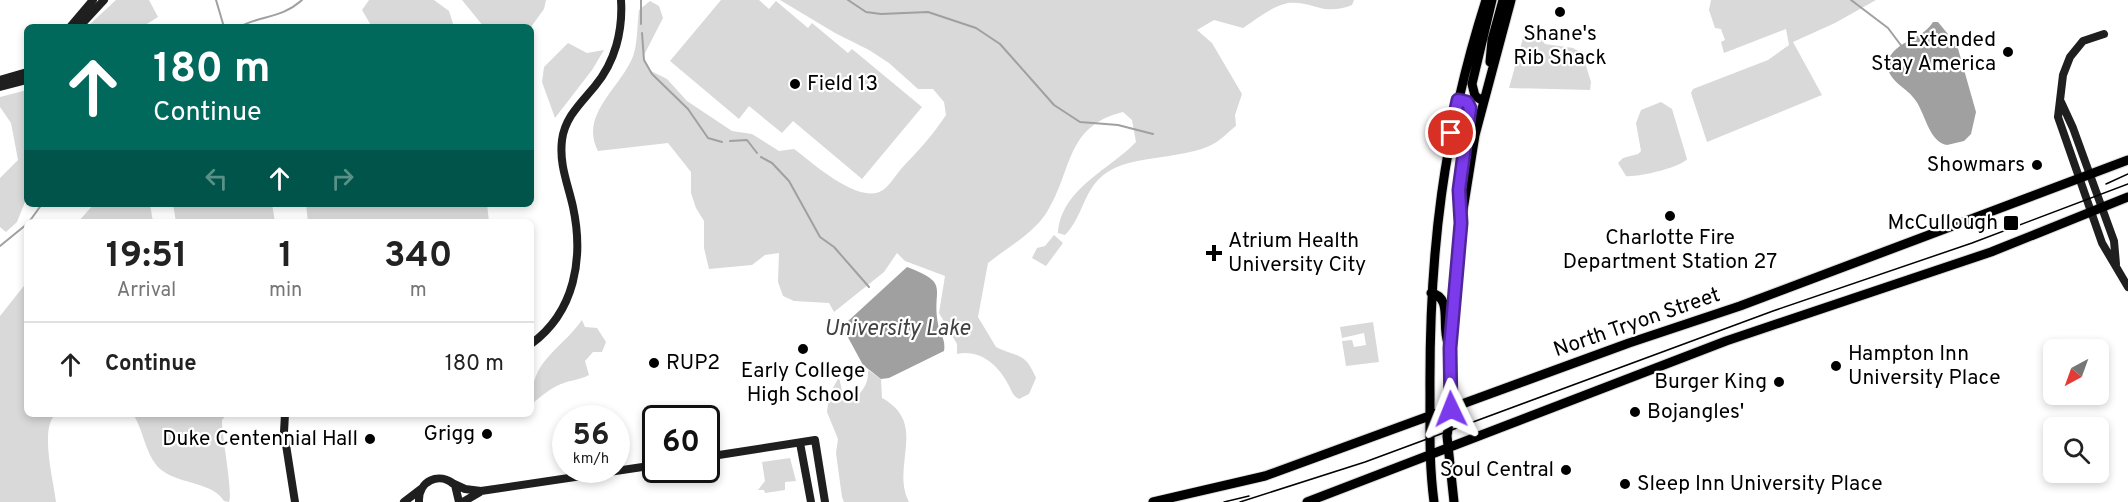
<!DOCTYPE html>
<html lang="en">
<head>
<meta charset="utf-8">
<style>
	:root { --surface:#fff; --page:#f2f2f2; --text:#222; --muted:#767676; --line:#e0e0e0 }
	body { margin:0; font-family:Overpass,sans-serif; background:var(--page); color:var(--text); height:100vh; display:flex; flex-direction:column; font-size:22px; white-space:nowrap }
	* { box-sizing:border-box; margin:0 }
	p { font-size:20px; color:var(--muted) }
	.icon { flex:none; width:33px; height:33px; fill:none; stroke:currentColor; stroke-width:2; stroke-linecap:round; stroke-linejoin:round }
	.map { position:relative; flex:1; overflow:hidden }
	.drawer { position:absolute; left:24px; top:219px; width:510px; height:198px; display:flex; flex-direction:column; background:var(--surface); border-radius:9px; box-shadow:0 3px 9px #0003 }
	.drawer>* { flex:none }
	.guide { position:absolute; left:24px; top:24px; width:510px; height:183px; border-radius:9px; box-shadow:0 3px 9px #0003; background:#00695c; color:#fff; overflow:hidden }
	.needle { width:39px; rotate:221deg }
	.buttons { position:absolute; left:2043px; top:339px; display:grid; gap:12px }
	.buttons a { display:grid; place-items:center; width:66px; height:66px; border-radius:9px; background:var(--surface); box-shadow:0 3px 9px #0003; font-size:30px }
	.speed { position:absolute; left:552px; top:405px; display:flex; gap:12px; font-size:30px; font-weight:700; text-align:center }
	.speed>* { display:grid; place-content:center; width:78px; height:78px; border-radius:50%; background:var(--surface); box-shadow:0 3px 9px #0003; line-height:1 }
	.speed small { font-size:15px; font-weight:400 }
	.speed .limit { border:3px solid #111; border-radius:9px; background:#fff; color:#111 }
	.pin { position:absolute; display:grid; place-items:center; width:51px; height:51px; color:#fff; margin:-26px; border:3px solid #fff; border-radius:50%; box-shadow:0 2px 6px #0007 }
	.me { position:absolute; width:66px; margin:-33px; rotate:358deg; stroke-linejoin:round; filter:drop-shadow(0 0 4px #0008) }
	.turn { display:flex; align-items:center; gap:21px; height:126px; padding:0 30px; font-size:27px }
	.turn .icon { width:78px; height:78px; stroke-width:2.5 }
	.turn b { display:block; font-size:42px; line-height:51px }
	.lanes { display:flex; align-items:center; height:57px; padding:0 30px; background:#0003; justify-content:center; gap:30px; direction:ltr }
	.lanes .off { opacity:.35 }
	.eta { display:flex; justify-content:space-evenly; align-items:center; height:102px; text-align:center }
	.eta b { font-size:36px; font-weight:700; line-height:42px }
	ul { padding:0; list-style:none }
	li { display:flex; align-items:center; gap:18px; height:84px; padding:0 30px; border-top:2px solid var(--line) }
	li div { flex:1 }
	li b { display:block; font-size:22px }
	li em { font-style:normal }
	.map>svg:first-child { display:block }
</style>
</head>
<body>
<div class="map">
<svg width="2128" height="502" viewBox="0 0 2128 502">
	<rect width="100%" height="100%" fill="#fff"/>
	<path fill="#d9d9d9" d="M116,0H149L158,17L142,27H87Z
		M369,0H434L449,11L454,27H372L362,10Z
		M462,0H546L544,9L531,27H484Z
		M721,0H759L769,9L776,1L808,28L812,23L848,53L852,49L922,107L862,179L793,121L782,133L749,106L739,119L670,61Z
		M780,0H1354L1352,5C1324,17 1311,0 1288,3C1272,6 1257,19 1243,28L1214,20L1197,30L1212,43L1242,94L1235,115L1236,126C1229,131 1222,139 1215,143C1183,162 1123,152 1098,180C1083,196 1081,219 1065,235L1058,233C1061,189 1109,170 1136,142L1132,120L1123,112C1065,126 1073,170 1047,212C1033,234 1008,247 988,263L978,317L996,347C1019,358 1025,352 1036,378L1029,394L1019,399C1012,395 1012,391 1008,384C998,365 980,349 957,354V344L939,313L945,276L905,261L897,253L884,272L834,312L829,303L794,301L783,296L778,282L779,253L765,255L752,265L709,269L704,248V221L696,208L691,193V172L668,143L598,151C580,117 616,91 631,61C638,48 637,25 639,10L650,1L659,6L663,18L643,57L649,70L667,79L687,101L732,131L752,134L779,151L794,149C812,162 859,206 883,190C889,186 896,175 901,169C917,152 933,135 946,115L944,102L933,89H918L889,63L869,50L835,33Z
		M1711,0H1876L1835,23L1793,42L1822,95L1707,142L1691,93L1693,89L1768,60L1789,45L1786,29L1724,53L1721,42L1725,40L1721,29L1715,28L1709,10Z
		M1531,29H1535L1545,44L1573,48L1582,53L1591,82L1590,90L1509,88L1523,38Z
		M568,43L587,53L604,50L592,70L555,118L542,82L544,67Z
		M27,90V197L17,222L6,232L0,227V178L18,160L11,123L0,107V97Z
		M1661,102L1672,109L1687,159C1682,167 1636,178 1626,176L1618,163L1623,158L1638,154L1641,151L1636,123L1641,110Z
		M94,204H150L153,222H78Z
		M173,204H272L275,222H176Z
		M306,204H487L489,222H308Z
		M1054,235L1063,243L1046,266L1032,258L1037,248L1045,246Z
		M27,282V414H56C39,427 54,482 56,502H0V316Z
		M582,320L585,327L597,328L606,342L602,352H593L585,361L589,375C579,380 571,380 561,384C549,389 540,397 531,405C531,359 558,353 582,320Z
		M1373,322L1379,362L1346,366L1342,341L1352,340L1354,347L1366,345L1364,333L1342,338L1340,327Z
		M868,370L881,379L882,398C929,424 890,466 909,502H844L842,497L836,453L838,439L827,412L829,395L839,377L844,400L851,402C861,393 869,385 868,370Z
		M133,414H227L222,420C222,438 233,492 229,502L224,501C211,480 174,485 157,466C145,452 143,429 133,414Z
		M790,458L796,481L785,482V490L765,493L764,490H758L765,481L762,462Z"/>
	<path fill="#a0a0a0" d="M1933,22H1938L1957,45L1976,112L1971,134L1964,141L1947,145C1930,143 1925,114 1916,101C1907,87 1891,84 1887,66C1890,41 1922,41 1933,22Z
		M907,267C952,284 931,288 938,324C940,335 946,339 944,351L889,378L881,379L863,365L844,330L847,322Z"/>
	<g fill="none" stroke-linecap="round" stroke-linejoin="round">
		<path stroke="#a0a0a0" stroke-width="2" d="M216,0L224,27
			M848,0L866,12L881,14L928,12L976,28L1000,44L1054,105L1080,122L1118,125L1153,134
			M1851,0L1888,28L1903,48
			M641,24V0
			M239,27C261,15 281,19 302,0
			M642,33L644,60L652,74L688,109L708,138L722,142
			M730,141L747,140L757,153
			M761,157L772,163L789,181L820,237L834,247L869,287
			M29,222L42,204
			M0,246L27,224"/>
		<g stroke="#dbdbdb" stroke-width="11">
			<path id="primary" d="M1490,62L1492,40L1503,0
				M1458,100L1467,102L1470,108L1462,160L1459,196
				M1483,101L1475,96L1472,84L1492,0
				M1431,293C1453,297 1441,326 1448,343
				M1153,502L1265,476L1629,343L1740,306L2128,160
				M1307,502L1726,341L1991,252L2128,197
				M1434,502C1429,464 1430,431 1430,393C1429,253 1443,135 1486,0
				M1454,502L1447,436L1451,409L1450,348L1461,223L1475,135L1511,0"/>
		</g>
		<path stroke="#1f1f1f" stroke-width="8" d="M70,27L93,0
			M79,27L104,0
			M2104,34L2083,41L2070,57L2063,75L2058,117L2102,243L2128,287
			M0,80L27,72
			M0,87L27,80
			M2061,102L2073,128L2114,241L2116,264
			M531,344C575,312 584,258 573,207C568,184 559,165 562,140C565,117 581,103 595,86C615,62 623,31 621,0
			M285,414L284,432L295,502
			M800,443L811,502
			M706,457L815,440L825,502
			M452,483L465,489L481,491L656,465
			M404,502L421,489
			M419,502C418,481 439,471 455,485L459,502
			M463,502L480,492"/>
		<use href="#primary" stroke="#000" stroke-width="9"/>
		<path stroke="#000" stroke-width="1.5" d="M2106,184L2128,174
			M1224,502L1249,496
			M1240,502L1365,462L1773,311L1972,243L2128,184"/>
	</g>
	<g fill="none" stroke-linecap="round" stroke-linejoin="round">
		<g stroke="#51269a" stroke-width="15">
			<path id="route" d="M1451,133L1458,100L1467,102L1470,108L1459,190L1461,223L1450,348L1451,409"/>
		</g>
		<use href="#route" stroke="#7c3aed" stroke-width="10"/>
	</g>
	<g fill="#000" stroke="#fff" stroke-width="2">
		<circle cx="1560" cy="12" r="6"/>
		<circle cx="2008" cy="52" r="6"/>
		<circle cx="795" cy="84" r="6"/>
		<circle cx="2037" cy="165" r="6"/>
		<circle cx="1670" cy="216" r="6"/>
		<rect x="2003" y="215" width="16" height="16" rx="3"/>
		<path d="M1211 244h6v6h6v6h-6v6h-6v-6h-6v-6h6z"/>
		<circle cx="803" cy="349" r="6"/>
		<circle cx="654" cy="363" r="6"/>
		<circle cx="1836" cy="366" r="6"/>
		<circle cx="1779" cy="382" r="6"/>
		<circle cx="1635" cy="412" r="6"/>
		<circle cx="487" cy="434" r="6"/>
		<circle cx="370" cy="439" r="6"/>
		<circle cx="1566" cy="470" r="6"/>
		<circle cx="1625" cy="484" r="6"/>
	</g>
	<g text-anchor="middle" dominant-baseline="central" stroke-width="4.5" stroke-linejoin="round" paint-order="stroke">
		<g font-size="21" fill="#000" stroke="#fff" text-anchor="end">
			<text x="1560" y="34" text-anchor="middle">Shane's<tspan x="1560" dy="24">Rib Shack</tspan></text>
			<text x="1996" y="40">Extended<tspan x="1996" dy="24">Stay America</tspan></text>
			<text x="807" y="84" text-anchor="start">Field 13</text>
			<text x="2025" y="165">Showmars</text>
			<text x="1998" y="223">McCullough</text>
			<text x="1670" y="238" text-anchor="middle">Charlotte Fire<tspan x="1670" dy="24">Department Station 27</tspan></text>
			<text x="1228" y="241" text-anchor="start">Atrium Health<tspan x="1228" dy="24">University City</tspan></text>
			<text x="1848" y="354" text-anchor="start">Hampton Inn<tspan x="1848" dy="24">University Place</tspan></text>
			<text x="666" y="363" text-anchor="start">RUP2</text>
			<text x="803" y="371" text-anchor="middle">Early College<tspan x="803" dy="24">High School</tspan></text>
			<text x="1767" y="382">Burger King</text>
			<text x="1647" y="412" text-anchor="start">Bojangles'</text>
			<text x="475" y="434">Grigg</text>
			<text x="358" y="439">Duke Centennial Hall</text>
			<text x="1554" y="470">Soul Central</text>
			<text x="1637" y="484" text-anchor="start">Sleep Inn University Place</text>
		</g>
		<g font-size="21" fill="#000" stroke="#fff">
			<text transform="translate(1637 323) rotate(-19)">North Tryon Street</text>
		</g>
		<g font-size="22" font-style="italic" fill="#414141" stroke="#fff">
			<text x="897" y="329">University Lake</text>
		</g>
	</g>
</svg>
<div class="buttons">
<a><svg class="needle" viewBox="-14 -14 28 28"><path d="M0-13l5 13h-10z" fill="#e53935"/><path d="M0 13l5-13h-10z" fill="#767676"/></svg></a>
<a><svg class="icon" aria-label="search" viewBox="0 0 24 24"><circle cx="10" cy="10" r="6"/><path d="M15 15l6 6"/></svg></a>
</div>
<div class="speed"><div>56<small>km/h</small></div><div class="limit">60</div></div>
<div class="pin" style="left:1451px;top:133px;background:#d93025"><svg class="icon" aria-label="arrive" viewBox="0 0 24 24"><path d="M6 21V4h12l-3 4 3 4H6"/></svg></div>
<svg class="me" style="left:1451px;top:409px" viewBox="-20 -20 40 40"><path d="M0-17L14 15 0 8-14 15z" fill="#7c3aed" stroke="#fff" stroke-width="4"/></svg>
<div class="guide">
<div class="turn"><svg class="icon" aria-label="ahead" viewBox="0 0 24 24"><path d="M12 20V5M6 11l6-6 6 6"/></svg><div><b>180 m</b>Continue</div></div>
<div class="lanes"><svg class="icon off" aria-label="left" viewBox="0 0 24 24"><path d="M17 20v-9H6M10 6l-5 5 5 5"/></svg><svg class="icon" aria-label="ahead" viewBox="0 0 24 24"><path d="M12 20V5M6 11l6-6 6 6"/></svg><svg class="icon off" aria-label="right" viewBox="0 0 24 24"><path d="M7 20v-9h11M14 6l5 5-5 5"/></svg></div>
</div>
<section class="drawer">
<div class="eta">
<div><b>19:51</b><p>Arrival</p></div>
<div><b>1</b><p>min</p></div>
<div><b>340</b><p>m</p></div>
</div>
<ul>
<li><svg class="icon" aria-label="ahead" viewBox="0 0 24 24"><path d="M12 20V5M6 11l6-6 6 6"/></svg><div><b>Continue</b></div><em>180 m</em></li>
</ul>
</section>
</div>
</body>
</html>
